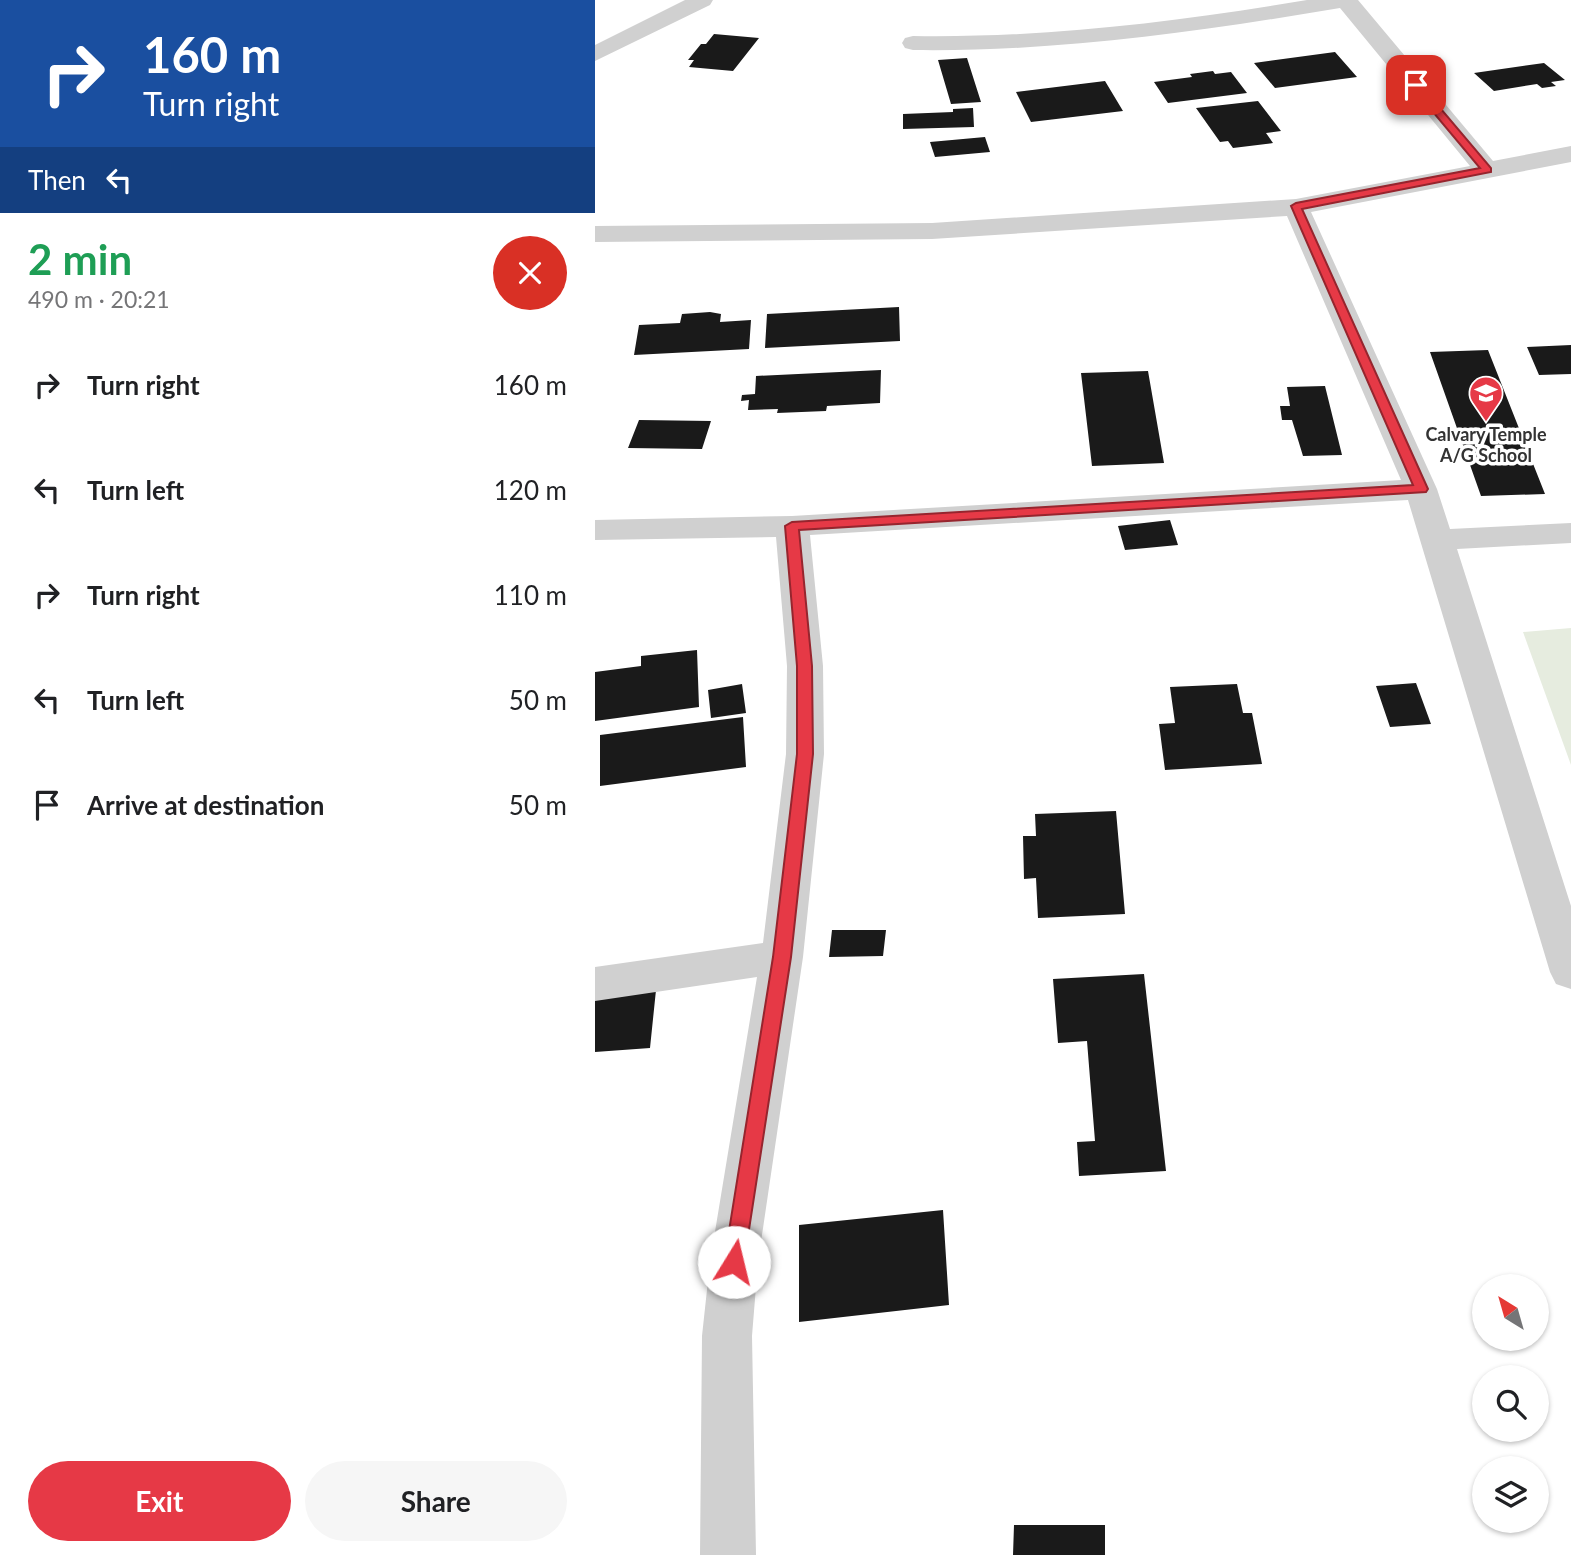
<!DOCTYPE html>
<html lang="en">
<head>
<meta charset="utf-8">
<style>
	:root { --surface:#fff; --page:#f6f6f6; --text:#202124; --muted:#757577; --accent:#e63946 }
	body { margin:0; font-family:Lato,sans-serif; background:var(--page); color:var(--text); height:100vh; display:flex; flex-direction:column; font-size:26px; white-space:nowrap }
	* { box-sizing:border-box; margin:0 }
	p { font-size:23px; color:var(--muted) }
	.icon { flex:none; width:38px; height:38px; fill:none; stroke:currentColor; stroke-width:2; stroke-linecap:round; stroke-linejoin:round }
	.map { position:relative; flex:1; overflow:hidden }
	.drawer { display:flex; flex-direction:column; background:var(--surface); width:595px }
	.drawer>* { flex:none }
	.hud { background:#1a4fa0; color:#fff; overflow:hidden }
	.needle { width:46px; rotate:323deg }
	.fabs { position:absolute; left:877px; top:1274px; display:grid; gap:14px }
	.fabs a { display:grid; place-items:center; width:77px; height:77px; border-radius:50%; background:var(--surface); box-shadow:0 2px 5px #0004; font-size:35px }
	.pin { position:absolute; display:grid; place-items:center; width:60px; height:60px; color:#fff; margin:-30px; border-radius:14px; box-shadow:0 4px 10px #0006 }
	.me { position:absolute; width:77px; margin:-38px; rotate:9deg; stroke-linejoin:round; filter:drop-shadow(0 0 5px #0008) }
	.turn { display:flex; align-items:center; gap:24px; height:147px; padding:0 28px; font-size:32px }
	.turn .icon { width:91px; height:91px; stroke-width:2.5 }
	.turn b { display:block; font-size:49px; line-height:60px }
	.then { display:flex; align-items:center; height:66px; padding:0 28px; background:#0003; gap:14px; font-size:26px }
	.round { display:grid; place-items:center; flex:none; width:74px; height:74px; border-radius:37px; background:var(--page) }
	.headline { display:flex; align-items:center; justify-content:space-between; height:119px; padding:0 28px }
	h1 { font-size:42px; font-weight:700; line-height:52px; color:#1e9e55 }
	.button { display:flex; gap:14px; margin-top:auto; padding:14px 28px }
	.button a { flex:1; height:80px; border-radius:42px; background:var(--accent); color:#fff; font-size:28px; font-weight:700; line-height:80px; text-align:center }
	.button a+a { background:var(--page); color:var(--text) }
	ul { padding:0; list-style:none }
	li { display:flex; align-items:center; gap:21px; height:105px; padding:0 28px }
	li div { flex:1 }
	li b { display:block; font-size:26px }
	li em { font-style:normal }
	main { display:flex; flex:1; min-height:0 }
	.map>svg:first-child { display:block }
</style>
</head>
<body>
<main>
<section class="drawer">
<div class="hud">
<div class="turn"><svg class="icon" aria-label="right" viewBox="0 0 24 24"><path d="M7 20v-9h11M14 6l5 5-5 5"/></svg><div><b>160 m</b>Turn right</div></div>
<div class="then">Then<svg class="icon" aria-label="left" viewBox="0 0 24 24"><path d="M17 20v-9H6M10 6l-5 5 5 5"/></svg></div>
</div>
<div class="headline"><div><h1>2 min</h1><p>490 m · 20:21</p></div><a class="round" style="background:#d93025;color:#fff"><svg class="icon" aria-label="close" viewBox="0 0 24 24"><path d="M6 6l12 12M18 6L6 18"/></svg></a></div>
<ul>
<li><svg class="icon" aria-label="right" viewBox="0 0 24 24"><path d="M7 20v-9h11M14 6l5 5-5 5"/></svg><div><b>Turn right</b></div><em>160 m</em></li>
<li><svg class="icon" aria-label="left" viewBox="0 0 24 24"><path d="M17 20v-9H6M10 6l-5 5 5 5"/></svg><div><b>Turn left</b></div><em>120 m</em></li>
<li><svg class="icon" aria-label="right" viewBox="0 0 24 24"><path d="M7 20v-9h11M14 6l5 5-5 5"/></svg><div><b>Turn right</b></div><em>110 m</em></li>
<li><svg class="icon" aria-label="left" viewBox="0 0 24 24"><path d="M17 20v-9H6M10 6l-5 5 5 5"/></svg><div><b>Turn left</b></div><em>50 m</em></li>
<li><svg class="icon" aria-label="arrive" viewBox="0 0 24 24"><path d="M6 21V4h12l-3 4 3 4H6"/></svg><div><b>Arrive at destination</b></div><em>50 m</em></li>
</ul>
<div class="button"><a>Exit</a><a>Share</a></div>
</section>
<div class="map">
<svg width="976" height="1555" viewBox="0 0 976 1555">
	<rect width="100%" height="100%" fill="#fff"/>
	<path fill="#e6ecdf" d="M976,628V765L928,632Z"/>
	<path fill="#1a1a1a" d="M119,34L164,38L138,71L94,67L99,60H93L106,44H111Z
		M740,52L762,77L680,88L659,63Z
		M372,58L386,102L356,104L343,60Z
		M949,63L970,80L956,82L961,86L947,88L942,84L899,91L879,73Z
		M618,71L620,74L636,72L652,93L573,103L559,82L597,77L595,74Z
		M510,81L528,111L436,122L421,92Z
		M663,101L686,131L671,133L678,143L638,148L633,141L625,142L601,108Z
		M378,108L379,127L308,129V114L358,112V109Z
		M390,137L395,152L340,157L335,142Z
		M304,307L305,341L170,348L172,314Z
		M115,312L126,314L125,322L156,320L154,349L39,355L44,325L85,323L87,314Z
		M976,345V374L944,375L932,347Z
		M893,350L950,494L886,496L835,352Z
		M286,370L285,403L232,406L231,411L182,413L183,409L153,410L154,400L146,401L147,395L160,394L161,376Z
		M553,371L569,463L497,466L486,373Z
		M730,386L747,455L708,456L697,420H687L685,406H695L692,387Z
		M44,420L116,421L107,449L33,448Z
		M575,520L583,545L530,550L523,526Z
		M102,650L104,707L0,721V672L46,666V656Z
		M821,683L836,724L795,727L781,686Z
		M147,684L151,713L116,718L113,690Z
		M642,684L648,713H657L667,764L570,770L564,724L580,723L575,687Z
		M148,717L151,767L5,786V735Z
		M521,811L530,914L443,918L441,878L429,879L428,836H441L440,814Z
		M237,930H291L288,956L234,957Z
		M549,974L571,1171L484,1176L482,1142L500,1141L492,1041L463,1043L458,979Z
		M61,990L55,1048L0,1052V994Z
		M348,1210L354,1305L204,1322V1225Z
		M419,1525H510V1555H418Z"/>
	<g fill="none" stroke-linecap="round" stroke-linejoin="round">
		<path fill="#d0d0d0" fill-rule="evenodd" d="M90,0H118L115,5L0,61V45Z
			M712,0H763L898,161L976,146V162L716,212L842,489L855,529L976,523V543L862,549L976,906V989L961,984L955,972L813,500L215,535L228,666L229,754L208,957L163,1262L157,1336L161,1555H105L107,1336L115,1262L162,977L0,1001V967L168,943L191,754L192,666L181,537L0,540V520L197,516L806,480L692,216L337,239L0,242V226L337,223L701,199L875,166L745,8C603,32 462,52 318,50L310,48L307,43L310,38L318,36C451,38 581,22 712,0Z"/>
	</g>
	<path fill="#e63946" stroke="#96252e" stroke-width="2" d="M817,83H824L896,168V172L707,209L833,489L831,492L204,530L217,666L218,754L196,957L149,1262L146,1268L139,1271L132,1268L129,1262L178,957L202,754V666L190,526L197,522L818,485L696,206L701,203L885,168L817,87Z"/>
	<defs>
		<g id="school-pin" transform="scale(1.75)"><path d="M0 17L-7.5 6A9.5 9.5 0 1 1 7.5 6Z" fill="#e63946" stroke="#fff"/><path d="M0-5L7-2L0 1L-7-2ZM-4 1L0 2.5L4 1V4Q0 6-4 4Z" fill="#fff"/></g>
	</defs>
	<g fill-rule="evenodd">
		<use href="#school-pin" x="891" y="393"/>
	</g>
	<g text-anchor="middle" dominant-baseline="central" stroke-width="7" stroke-linejoin="round" paint-order="stroke">
		<g font-size="18" font-weight="bold" fill="#333" stroke="#fff">
			<text x="891" y="434">Calvary Temple<tspan x="891" dy="21">A/G School</tspan></text>
		</g>
	</g>
</svg>
<div class="fabs">
<a><svg class="needle" viewBox="-14 -14 28 28"><path d="M0-13l5 13h-10z" fill="#e53935"/><path d="M0 13l5-13h-10z" fill="#757577"/></svg></a>
<a><svg class="icon" aria-label="search" viewBox="0 0 24 24"><circle cx="10" cy="10" r="6"/><path d="M15 15l6 6"/></svg></a>
<a><svg class="icon" aria-label="layers" viewBox="0 0 24 24"><path d="M12 4l9 5-9 5-9-5zM3 14l9 5 9-5"/></svg></a>
</div>
<div class="pin" style="left:821px;top:85px;background:#d93025"><svg class="icon" aria-label="arrive" viewBox="0 0 24 24"><path d="M6 21V4h12l-3 4 3 4H6"/></svg></div>
<svg class="me" style="left:139px;top:1262px" viewBox="-20 -20 40 40"><circle r="19" fill="#fff"/><path d="M0-13L10 11 0 6-10 11z" fill="#e63946"/></svg>
</div>
</main>
</body>
</html>
